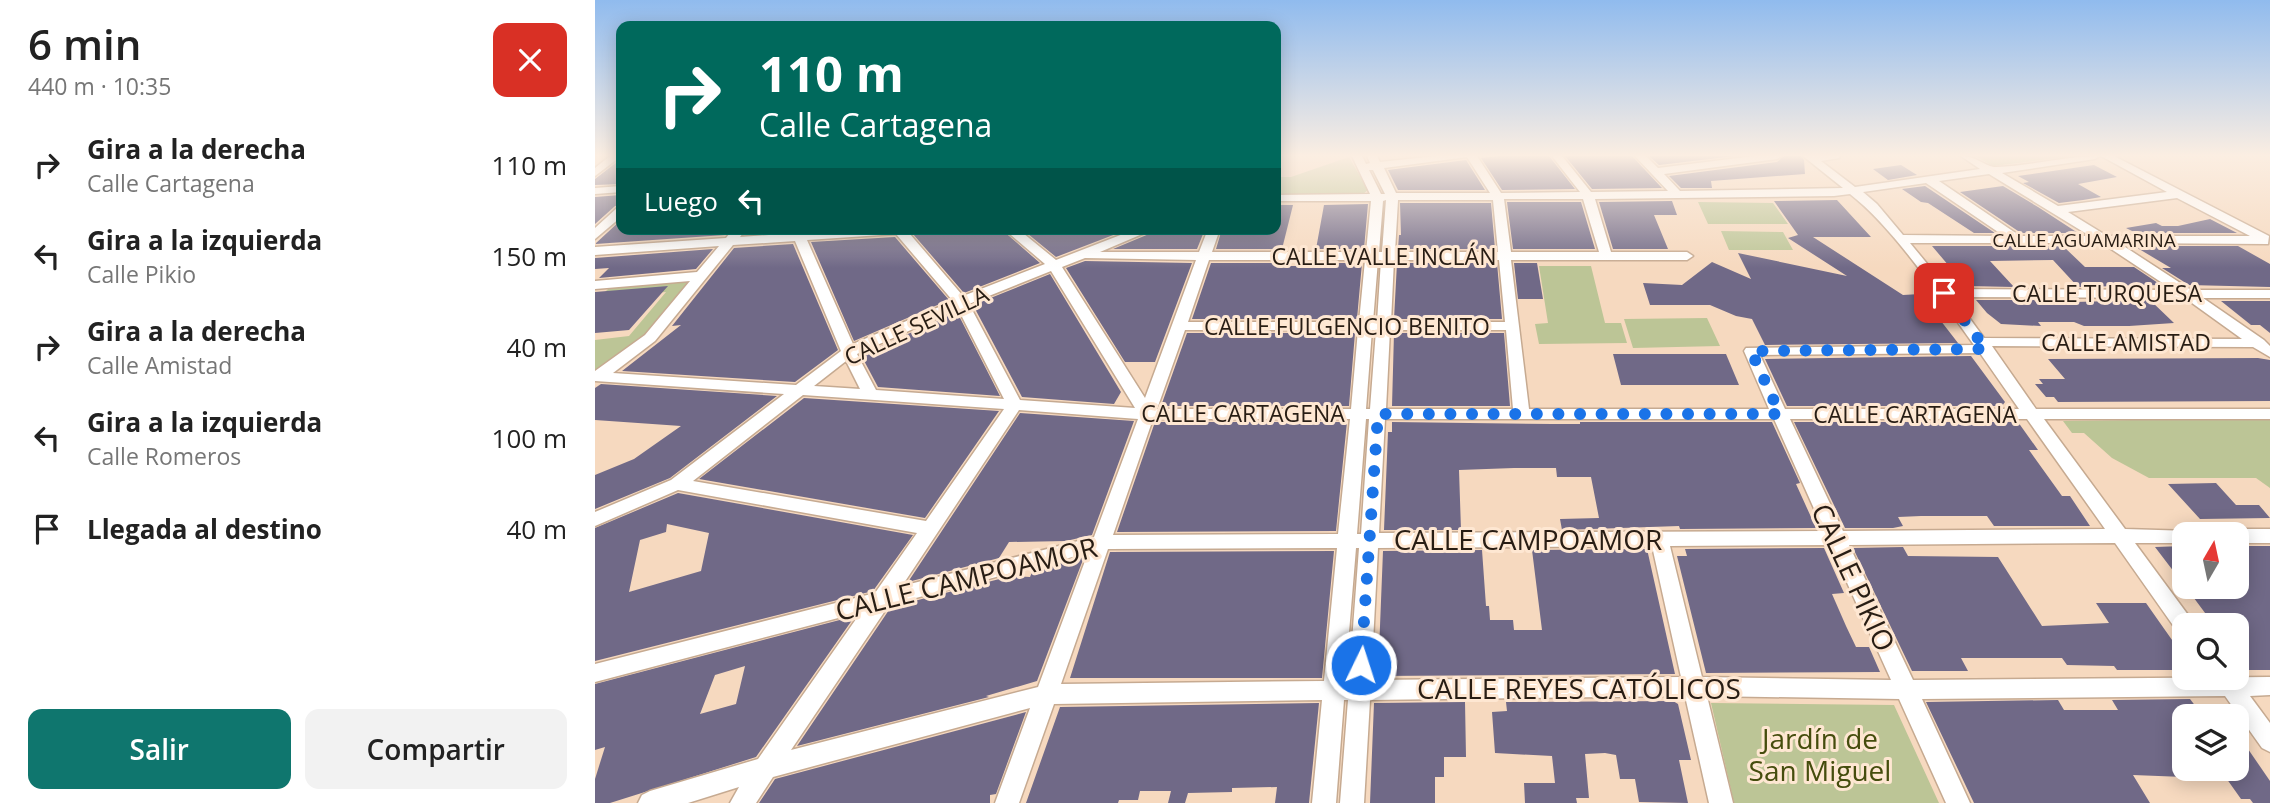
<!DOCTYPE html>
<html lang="es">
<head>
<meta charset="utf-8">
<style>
	:root { --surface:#fff; --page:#f2f2f2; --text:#222; --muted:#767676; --accent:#0f766e }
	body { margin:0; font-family:"Open Sans",sans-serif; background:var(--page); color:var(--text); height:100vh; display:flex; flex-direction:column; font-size:26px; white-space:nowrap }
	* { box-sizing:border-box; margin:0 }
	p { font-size:23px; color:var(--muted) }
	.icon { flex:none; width:38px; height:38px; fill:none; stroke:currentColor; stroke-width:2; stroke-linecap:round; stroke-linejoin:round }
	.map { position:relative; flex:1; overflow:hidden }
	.side { display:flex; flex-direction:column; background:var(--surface); width:595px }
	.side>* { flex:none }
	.banner { position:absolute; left:21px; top:21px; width:665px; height:214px; border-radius:14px; box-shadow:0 4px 18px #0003; background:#00695c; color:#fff; overflow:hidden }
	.needle { width:46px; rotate:9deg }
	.fabs { position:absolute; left:1577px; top:522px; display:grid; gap:14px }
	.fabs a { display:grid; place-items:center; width:77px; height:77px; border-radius:14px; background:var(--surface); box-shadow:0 4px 18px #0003; font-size:35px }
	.pin { position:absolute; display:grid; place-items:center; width:60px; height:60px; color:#fff; margin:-30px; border-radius:14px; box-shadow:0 4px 10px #0006 }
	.me { position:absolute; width:77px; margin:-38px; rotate:4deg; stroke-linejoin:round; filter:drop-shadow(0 0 5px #0008) }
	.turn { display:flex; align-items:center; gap:24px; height:147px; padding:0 28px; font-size:32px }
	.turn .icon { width:91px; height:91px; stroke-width:2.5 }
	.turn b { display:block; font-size:49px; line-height:60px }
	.then { display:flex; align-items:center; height:66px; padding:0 28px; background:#0003; gap:14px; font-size:26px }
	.round { display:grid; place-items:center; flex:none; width:74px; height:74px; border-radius:14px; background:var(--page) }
	.headline { display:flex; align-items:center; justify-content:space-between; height:119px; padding:0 28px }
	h1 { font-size:42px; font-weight:600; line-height:52px }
	.button { display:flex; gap:14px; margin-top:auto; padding:14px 28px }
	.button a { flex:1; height:80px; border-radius:14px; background:var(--accent); color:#fff; font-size:28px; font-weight:600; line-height:80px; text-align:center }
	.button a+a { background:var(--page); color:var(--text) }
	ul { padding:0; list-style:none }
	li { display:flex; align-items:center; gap:21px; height:91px; padding:0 28px }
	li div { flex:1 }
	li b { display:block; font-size:26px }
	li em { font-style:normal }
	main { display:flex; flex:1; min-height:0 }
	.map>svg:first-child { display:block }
</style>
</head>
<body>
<main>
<section class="side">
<div class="headline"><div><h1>6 min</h1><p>440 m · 10:35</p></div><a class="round" style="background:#d93025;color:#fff"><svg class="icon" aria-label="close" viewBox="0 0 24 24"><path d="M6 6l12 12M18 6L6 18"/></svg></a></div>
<ul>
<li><svg class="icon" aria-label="right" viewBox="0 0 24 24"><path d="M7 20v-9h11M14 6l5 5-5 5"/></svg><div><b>Gira a la derecha</b><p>Calle Cartagena</p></div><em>110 m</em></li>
<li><svg class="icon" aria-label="left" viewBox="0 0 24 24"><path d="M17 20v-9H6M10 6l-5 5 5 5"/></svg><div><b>Gira a la izquierda</b><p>Calle Pikio</p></div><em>150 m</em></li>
<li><svg class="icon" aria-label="right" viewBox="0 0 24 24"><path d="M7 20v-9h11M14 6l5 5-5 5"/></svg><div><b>Gira a la derecha</b><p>Calle Amistad</p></div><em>40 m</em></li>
<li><svg class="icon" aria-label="left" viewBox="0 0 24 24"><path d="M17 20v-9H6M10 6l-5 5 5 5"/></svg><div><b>Gira a la izquierda</b><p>Calle Romeros</p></div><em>100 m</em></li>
<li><svg class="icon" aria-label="arrive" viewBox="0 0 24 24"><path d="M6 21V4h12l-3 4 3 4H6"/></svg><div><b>Llegada al destino</b></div><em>40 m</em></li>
</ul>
<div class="button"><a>Salir</a><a>Compartir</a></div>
</section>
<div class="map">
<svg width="1675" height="803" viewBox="0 0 1675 803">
	<rect width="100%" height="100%" fill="#f6d9bf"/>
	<path fill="#bcc596" d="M1380,156H1478L1398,166Z
		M754,157L773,190L768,194L681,195V177H696Z
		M1103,202L1178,203L1193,224H1113Z
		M1126,231L1188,232L1198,250H1134Z
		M944,266H996L1010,323H1026L1032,343L944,344L940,324L953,323Z
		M99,280L48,338L0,371V340L34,336L71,292L4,298L14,288Z
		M1112,318L1125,346L1038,348L1029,319Z
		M1675,418V488L1661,478H1554L1517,458L1489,433H1477L1468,421Z
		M1116,703L1299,705L1344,803H1139Z"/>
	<path fill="#706987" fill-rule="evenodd" d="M903,156H954L980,189L907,190L886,158Z
		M970,156H1037L1067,188L997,189Z
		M1054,156H1140L1064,165Z
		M1189,156H1206L1209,160L1210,174L1116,181L1117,188H1086L1074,176L1182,162Z
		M26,159V184L0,185V179Z
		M871,160L890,190H803L793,170Z
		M1306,165L1322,175L1293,180L1278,169Z
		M1499,165L1522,177L1483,184L1506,197L1488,200L1464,203L1428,183L1434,182L1423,176Z
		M1330,186L1400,233H1379L1333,203L1326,202L1307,189Z
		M1408,186L1443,207L1483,233H1426L1365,192Z
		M26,195V205L20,206L0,224V197Z
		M1242,200L1276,237H1218L1308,295L1325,294L1363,343L1170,345L1157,319L1141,316L1115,305H1055L1048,283L1087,285L1117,262L1156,279L1143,253L1252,276L1193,238L1203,235L1179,201Z
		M1077,201L1082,215H1059L1073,249H1018L1004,202Z
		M912,202H986L1000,249H918Z
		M805,203H896L900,249H803L804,235H806Z
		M773,204L769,249H721L729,205Z
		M681,205H698L687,249H621L627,229H681Z
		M1615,219L1642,233H1541L1531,228L1561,223L1567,226H1583Z
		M26,220V229H134L130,235L0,244Z
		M325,229H406L445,263L369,293L318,234Z
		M427,229H523L526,232L461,257Z
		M566,229H610L602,249H518Z
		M300,237L354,300L259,341L216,242Z
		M198,244L243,350L200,382L27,371L86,325L77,326L139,248Z
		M1337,246H1468L1490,267H1539L1566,285L1483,287L1458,260L1395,261L1419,287L1371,286Z
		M1539,246H1643L1675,264V287L1594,285L1567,268H1576Z
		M118,249L101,269L4,278L14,268L0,269V258Z
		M490,261L597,263L560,362H530L471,268Z
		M616,263H684L683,266H718L719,263H767L762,319H597Z
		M802,263H902L907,319H799Z
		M919,263H942L948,299H923Z
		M455,274L526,392L519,404L427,397L378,305Z
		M73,286L34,330L0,333V292Z
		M1381,300H1439L1442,303L1555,300L1579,323L1534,326H1489L1479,322H1443L1446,326L1406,324L1392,313Z
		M1626,301H1675V333L1665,325H1656Z
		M362,312L405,396L283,387L266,355Z
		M592,333H760L754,406H566Z
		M799,333H909L915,406H797Z
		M1018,354H1131L1144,385H1026Z
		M1376,356L1410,402L1407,406H1192L1170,359Z
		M1663,358L1675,360V401L1463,402L1459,397H1451L1440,384H1448L1444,379H1470L1453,359Z
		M6,384L182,396L75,478L0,509V475L39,459L86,426L0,420V388Z
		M209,398L404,411L330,518L104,479Z
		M425,413L539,421L497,535L471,541L414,542L404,558L313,582Z
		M560,422H752L741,531L522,532Z
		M797,422L957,424H985V422H1177L1205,483L1201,484L1221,528L1085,529L1084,526L967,530L965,519L1004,518L996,477H962L961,468H919L864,470L866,530H789L793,432H797Z
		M1199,422H1423L1443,450H1434L1467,496H1475L1495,526H1399L1392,516H1326L1303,517L1308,526L1298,528H1250Z
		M1621,483L1641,505H1664L1675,518L1605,519L1573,484Z
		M83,493L318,535L278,591L0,661V528ZM72,524L114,533L106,571L34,592L45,540L71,532Z
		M1589,546V585L1560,547Z
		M1642,546H1675V670H1653L1642,655V625H1619L1590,586H1642Z
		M1308,547L1313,556L1403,557L1447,626L1514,623L1501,603H1551L1589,657V670H1522L1519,666L1472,665L1467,658H1366L1373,671H1317L1258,548Z
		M1229,548L1249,593L1237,594L1251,626L1261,647H1274L1285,672L1111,673L1082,556H1092L1090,549Z
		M1052,549L1080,674L783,676L788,551L887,550L891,606H894L895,620H918L919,630H947L937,550Z
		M739,551L727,678H475L515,552Z
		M489,557L442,681L391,696L394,697L202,746L296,607L416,576L435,577L438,570Z
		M260,616L161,757L15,803H0V779L10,747L0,750V684ZM150,666L141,704L105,714L120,675Z
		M1595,699L1608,716H1589V777L1538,775L1555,803H1379L1331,702L1463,700L1469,710H1523L1517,700Z
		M1078,701L1083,704L1096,760H1084L1093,803L1044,802L1040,779H1025L1021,755L1010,753L990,754L994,798H981L982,803H930L929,783H960L957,756L900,753L897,712L912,711L911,702Z
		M870,702L871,757H849V777H840V803H775L779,703Z
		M724,703L714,803H680L682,787L637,788V792L593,793L590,803H573L576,791H545L543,800H524L523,803H431L465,707Z
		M431,712L401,794L395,795V803H164L180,779Z
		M1642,733L1675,781V803H1658L1655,799H1646L1624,768H1642Z"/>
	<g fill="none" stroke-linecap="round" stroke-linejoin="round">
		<g stroke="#c6aa91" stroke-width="3">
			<path id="street" d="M15,156H26L0,176V168Z
				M757,156H767L771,164L775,163L772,156H782L785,162L841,156H882L906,193L985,192L957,156H967L996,192L1073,191L1040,156H1051L1063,168L1159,156H1187L1182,159L1069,174L1085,191L1248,188L1208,156H1245L1244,158L1226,161L1260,187L1385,169L1366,156C1382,156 1390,167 1401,167C1436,166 1470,156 1505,156L1500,159L1407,173L1463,206L1572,192L1506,156H1519L1674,236L1673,244L1524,243L1596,290H1675V298H1608L1669,340L1675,346V357L1658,347L1397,346L1441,409H1675V419H1449L1530,529L1596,531L1597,534H1589V543H1540L1596,619L1599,625H1589V633L1582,631L1520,543L1254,545L1318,680L1675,677V695L1655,696L1675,723V752L1667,748L1630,696L1327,699L1375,803H1351L1304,699L1112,696L1138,803H1114L1090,696L775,700L769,803H745L753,700H749L741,803H717L727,700L459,704L424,803H400L435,708L178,777L161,803H135L144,787L93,803H43L47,795L55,791L163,759L266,612L0,682V664L280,593L322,533L83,490L0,526V512L76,480L189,394L0,381V371L50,335L95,281L0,289V281L102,272L124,246L0,255V247L131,238L138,229H151L145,237L260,229H323L314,233L368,296L450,264L409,229H423L461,260L541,229H559L505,252H604L613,229H625L617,252H771L776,201H681V195L775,194ZM872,157L895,193H801L789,168ZM774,170H778L790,194H786ZM1394,174L1495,236H1425L1344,181ZM1331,183L1409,236L1308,235L1282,204L1268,192ZM1255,194C1300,229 1345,298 1379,345L1151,348L1149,351L1174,409H934L916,260H1092L1098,256L1092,252H1016L1000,199L1239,196ZM1582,198L1655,236H1512L1473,212ZM909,199H988L1004,252H916ZM791,200L787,252H784L788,201ZM803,200H898L903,252H800ZM301,234L358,301L258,344L212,240ZM200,241L246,351L201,385L18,373L60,341L138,245ZM1315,243H1507L1578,290L1353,289ZM490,258L601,260L550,398L467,267ZM614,260H770L764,322H593ZM783,260H786L782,322H778ZM799,260H904L910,322H796ZM456,271L540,408L425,400L374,304ZM1359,297L1590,298L1647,339L1389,338ZM363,309L409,399L281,390L262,354ZM590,330H763L756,409H562ZM777,330H781L775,409H771ZM795,330H911L918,409H791ZM1385,353L1424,409H1190L1165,355ZM251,361L265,389L219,386ZM208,395L409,409L331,521L98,481ZM424,410L543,419L499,537L307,586ZM558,419H755L743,534L518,535ZM771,419H774L766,534H762ZM790,419H1179L1229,531L784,533ZM1195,419H1432L1510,529L1248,531ZM1235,545L1296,680L1107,677L1075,546ZM1057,546L1086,677L776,680L783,548ZM742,548L729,681L466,684L513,549ZM761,548H764L754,681H750ZM493,553L443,687L196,750L294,605Z
				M26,186V192L0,194V188Z
				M22,208H26V217L0,239V228Z
				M1642,529H1675V543H1642V534H1634Z"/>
		</g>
		<use href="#street" fill="#fff" fill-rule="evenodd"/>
	</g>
	<linearGradient id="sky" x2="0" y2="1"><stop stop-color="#90bbee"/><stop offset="0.58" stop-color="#fbeee2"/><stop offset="1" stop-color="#fbeee2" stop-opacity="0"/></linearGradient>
	<rect width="1675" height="268" fill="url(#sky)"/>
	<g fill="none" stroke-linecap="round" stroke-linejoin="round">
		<path stroke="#1a73e8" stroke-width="12" stroke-dasharray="0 21.6" d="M766,665L783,414H1185L1156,351L1391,349L1349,293"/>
	</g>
	<g text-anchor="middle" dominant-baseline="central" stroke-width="6" stroke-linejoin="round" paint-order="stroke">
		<g font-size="19" fill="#281d14" stroke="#fee7d2">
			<text x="1489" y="240">CALLE AGUAMARINA</text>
		</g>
		<g font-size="23" fill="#281d14" stroke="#fee7d2">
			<text x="789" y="256">CALLE VALLE INCLÁN</text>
			<text x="1512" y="293">CALLE TURQUESA</text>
			<text transform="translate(321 325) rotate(-25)">CALLE SEVILLA</text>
			<text x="752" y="326">CALLE FULGENCIO BENITO</text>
			<text x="1531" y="342">CALLE AMISTAD</text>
			<text x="648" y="413">CALLE CARTAGENA</text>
			<text x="1320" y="414">CALLE CARTAGENA</text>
		</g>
		<g font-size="28" fill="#281d14" stroke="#fee7d2">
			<text x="933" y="539">CALLE CAMPOAMOR</text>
			<text transform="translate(1259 577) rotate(65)">CALLE PIKIO</text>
			<text transform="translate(371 578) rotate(-14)">CALLE CAMPOAMOR</text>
			<text x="984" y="688">CALLE REYES CATÓLICOS</text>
		</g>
		<g font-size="28" fill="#454d0d" stroke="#fee7d2">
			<text x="1225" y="738">Jardín de<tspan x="1225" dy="32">San Miguel</tspan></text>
		</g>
	</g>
</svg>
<div class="fabs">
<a><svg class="needle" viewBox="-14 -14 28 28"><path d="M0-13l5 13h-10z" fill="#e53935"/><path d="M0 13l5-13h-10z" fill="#767676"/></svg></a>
<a><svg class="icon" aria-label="search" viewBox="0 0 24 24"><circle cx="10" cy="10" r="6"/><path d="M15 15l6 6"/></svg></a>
<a><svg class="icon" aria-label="layers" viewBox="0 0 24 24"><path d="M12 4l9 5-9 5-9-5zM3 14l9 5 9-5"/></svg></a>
</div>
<div class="pin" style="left:1349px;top:293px;background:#d93025"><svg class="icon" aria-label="arrive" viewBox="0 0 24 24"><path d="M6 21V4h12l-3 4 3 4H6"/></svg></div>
<svg class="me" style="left:766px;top:665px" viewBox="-20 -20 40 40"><circle r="17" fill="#1a73e8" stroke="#fff" stroke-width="3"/><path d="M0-11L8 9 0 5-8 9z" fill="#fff"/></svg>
<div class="banner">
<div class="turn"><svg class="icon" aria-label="right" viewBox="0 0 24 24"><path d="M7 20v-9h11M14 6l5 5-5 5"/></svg><div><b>110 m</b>Calle Cartagena</div></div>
<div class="then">Luego<svg class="icon" aria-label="left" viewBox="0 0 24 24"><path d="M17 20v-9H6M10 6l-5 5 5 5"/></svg></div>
</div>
</div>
</main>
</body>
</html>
